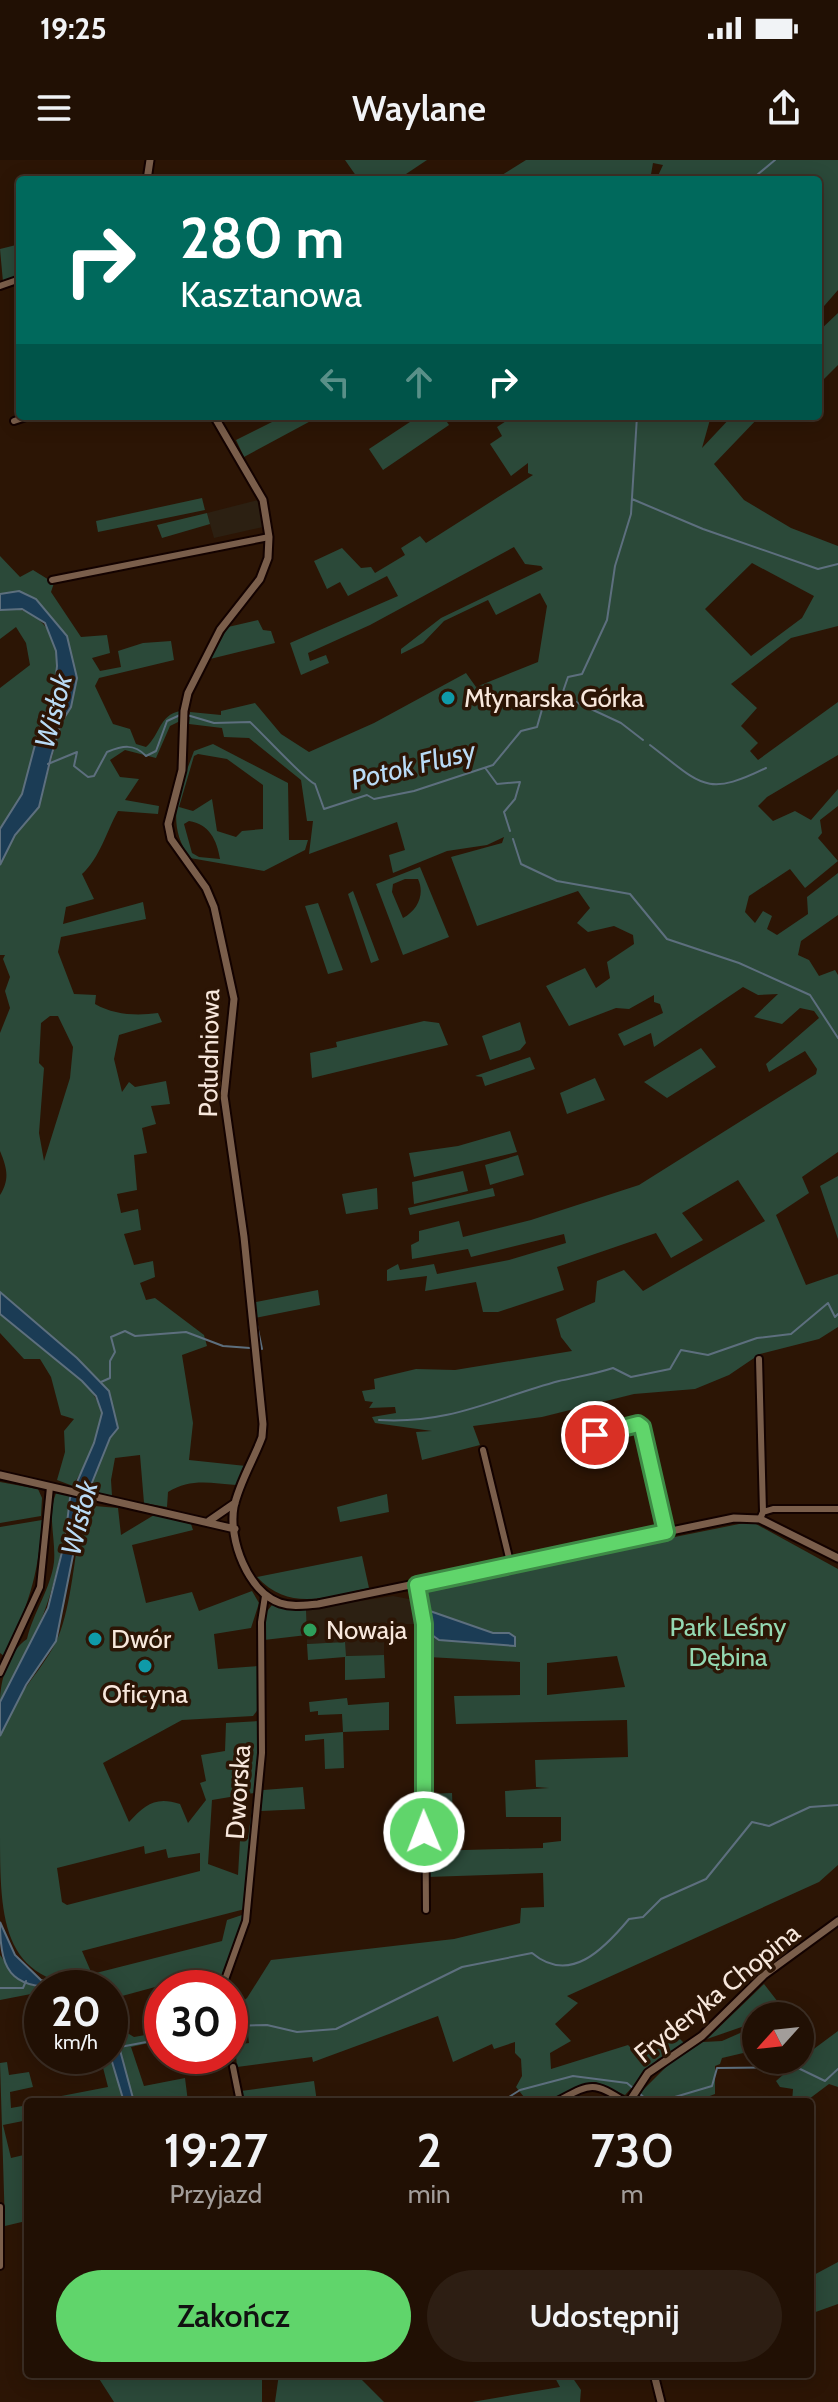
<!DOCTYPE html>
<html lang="pl">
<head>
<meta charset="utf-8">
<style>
	:root { --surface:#211004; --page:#2d1e13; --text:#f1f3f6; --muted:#a29d9a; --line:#3e3026; --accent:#60d56b }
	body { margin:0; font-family:Cabin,sans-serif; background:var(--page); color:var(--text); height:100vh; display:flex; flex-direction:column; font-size:30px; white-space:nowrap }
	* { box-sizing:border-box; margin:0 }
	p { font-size:26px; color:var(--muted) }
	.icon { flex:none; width:44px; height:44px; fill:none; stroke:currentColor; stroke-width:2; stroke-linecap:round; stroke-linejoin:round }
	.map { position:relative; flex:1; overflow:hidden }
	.details { position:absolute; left:24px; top:1938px; width:790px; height:280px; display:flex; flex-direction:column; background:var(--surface); border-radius:8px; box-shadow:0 4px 20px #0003,0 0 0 2px var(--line) }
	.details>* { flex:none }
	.top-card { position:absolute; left:16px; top:16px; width:806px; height:244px; border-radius:8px; box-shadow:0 4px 20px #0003,0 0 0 2px var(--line); background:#00695c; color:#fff; overflow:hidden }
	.needle { width:52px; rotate:243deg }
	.tools { position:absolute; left:742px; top:1842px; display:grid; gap:16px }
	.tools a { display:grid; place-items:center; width:72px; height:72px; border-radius:50%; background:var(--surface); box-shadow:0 4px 20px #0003,0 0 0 2px var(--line); font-size:40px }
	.speed { position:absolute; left:24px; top:1810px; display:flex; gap:16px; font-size:40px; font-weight:700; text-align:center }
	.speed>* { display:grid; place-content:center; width:104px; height:104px; border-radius:50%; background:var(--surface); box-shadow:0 4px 20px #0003,0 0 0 2px var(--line); line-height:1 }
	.speed small { font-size:20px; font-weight:400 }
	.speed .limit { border:12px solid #d22; background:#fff; color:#111 }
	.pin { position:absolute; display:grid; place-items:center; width:68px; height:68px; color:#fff; margin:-34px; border:4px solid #fff; border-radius:50%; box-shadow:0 2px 8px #0007 }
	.me { position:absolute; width:88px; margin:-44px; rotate:359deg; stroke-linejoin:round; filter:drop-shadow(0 0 6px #0008) }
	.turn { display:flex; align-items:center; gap:28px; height:168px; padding:0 32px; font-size:36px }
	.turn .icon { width:104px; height:104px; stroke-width:2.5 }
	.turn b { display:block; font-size:56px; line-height:68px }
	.lanes { display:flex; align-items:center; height:76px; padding:0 32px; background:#0003; justify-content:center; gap:40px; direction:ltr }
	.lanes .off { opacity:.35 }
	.eta { display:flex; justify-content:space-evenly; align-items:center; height:136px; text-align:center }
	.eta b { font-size:48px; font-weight:600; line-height:56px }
	.action { display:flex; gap:16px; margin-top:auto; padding:16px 32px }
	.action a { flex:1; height:92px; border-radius:48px; background:var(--accent); color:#111; font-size:32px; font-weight:600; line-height:92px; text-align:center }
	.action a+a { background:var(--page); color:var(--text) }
	.status { display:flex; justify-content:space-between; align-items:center; height:56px; padding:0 40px; background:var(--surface); direction:ltr }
	.status svg { height:22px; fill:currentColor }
	header { display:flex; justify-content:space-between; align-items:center; height:104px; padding:0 32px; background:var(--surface); font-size:36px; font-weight:600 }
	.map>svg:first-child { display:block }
</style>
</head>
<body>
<div class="status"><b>19:25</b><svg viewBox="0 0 49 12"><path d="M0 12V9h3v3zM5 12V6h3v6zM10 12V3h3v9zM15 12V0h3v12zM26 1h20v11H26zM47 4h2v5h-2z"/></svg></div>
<header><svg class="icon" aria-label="menu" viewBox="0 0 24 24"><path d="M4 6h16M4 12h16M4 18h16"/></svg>Waylane<svg class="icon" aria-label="share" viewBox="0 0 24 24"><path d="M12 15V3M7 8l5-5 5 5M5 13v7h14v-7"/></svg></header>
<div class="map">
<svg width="838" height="2242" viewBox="0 0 838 2242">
	<rect width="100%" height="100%" fill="#2c1505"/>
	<path fill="#2c2012" d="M258,340L263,367L214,378L207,353Z
		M393,1436L414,1440L420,1464H384V1495L345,1496V1482L307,1484L306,1449Z"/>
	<path fill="#2b4939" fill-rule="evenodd" d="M345,0H427L397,20H359Z
		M526,0H838V130L818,153V20H656L663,5L653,3L650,20H494Z
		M20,84V116L3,122L0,89Z
		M838,153V205L818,225V172Z
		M284,256H320L244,297L236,280Z
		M419,256H443L449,265L383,310L369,289Z
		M514,256H711L702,288L732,256H760L714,304L744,340L791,368L838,386V466L791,478L731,524L757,548L741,566L758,583L750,591L758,600L838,542V595L767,637L758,646L773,661L795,651L811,660L838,629V646L820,660L822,673L818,678L838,701L805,728L790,709L749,736L745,752L755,763L763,751L772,756L767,769L777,775L808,754L807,737L838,713V755L801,781L798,795L809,800L819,816L835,810L838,815V992L802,1017L809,1033L776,1055L806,1125L838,1114V1167L819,1179L760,1194L729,1215L695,1229L634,1234L542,1257L473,1266L480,1285L422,1300L416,1272L432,1271L375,1263L372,1257L396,1253L395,1247L369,1248L373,1242L365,1241L362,1231L375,1229L374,1219L416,1209L455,1210L572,1191L561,1177L556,1159L595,1142L597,1121L624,1110L643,1131L765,1061L738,1020L682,1053L703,1080L671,1098L656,1073L557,1107L564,1130L498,1152H483L476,1122L425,1131L427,1116L387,1121V1110L398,1104L400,1110L434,1104L437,1114L509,1100L566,1083L564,1074L471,1097L468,1089L412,1099L411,1085L419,1081V1071L459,1061L463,1077L531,1060L639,1025L816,914L817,909L805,891L769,912L766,904L819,858L814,851L800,848L782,864L754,857L778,834L758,835L743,827L654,887L651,873L624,886L618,874L663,853L660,844L654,842V835L629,849L616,848L569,866L546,826L585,808L596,828L610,818L607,802L634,784L633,775L614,766L588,772L577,763L590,748L578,731L477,766L451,697L502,683L504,677L487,685L447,691L393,713L389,695L405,690L397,662L309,694L313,661H307L301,620L249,578L224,577L222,568L189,564L190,552L221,555V551L255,543L281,574L309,592L374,563L466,513L476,527L538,502L547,446L540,433L496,455L488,440L444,461L423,483L401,494V489L441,458L543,409L541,406L525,404L514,387L370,465L308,493L310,501L326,495L329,503L301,515L290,483L398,436L387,416L348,436L340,422L327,429L314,401L342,388L361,408L371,407L375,413L405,395L401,388L420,376L426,383L533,315L528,313V303L511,316L490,284L502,276L497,267ZM752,403L814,436L802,458L751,496L705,449Z
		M202,338L205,350L98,372L96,361Z
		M207,353L210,364L162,378L157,365Z
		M0,396L20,417L33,410L54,423L51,432L81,477L107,475L110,493L92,498L100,511L121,507L118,491L143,483L171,481L174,500L99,518L95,526L113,564L130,569L136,584L146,587C160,575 159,555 180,551V561L170,566L156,598L125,590L110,600L120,617L139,619L125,640L159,646L158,654L118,651C106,672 100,698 82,714L94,739L66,747L63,764L143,742L146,759L61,777L58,792L74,834L96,835L95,844C114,855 137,856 158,853L162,862L119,875L114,899L122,932L129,922L135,927L166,921L170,944L151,946L156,964L142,968L147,993L134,995L137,1030L117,1034L121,1053L138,1049L141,1070L124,1074L134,1105L153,1101L155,1117L140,1123L146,1140L155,1138L204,1175L207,1186L182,1195L193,1263L189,1300L246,1306L236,1325C211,1323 190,1318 168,1332L167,1347L144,1343L140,1295L115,1298L111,1320L112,1336L87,1330L110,1278L118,1268L109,1231L77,1198L0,1132V1035C10,1019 7,1008 0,991V873L10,848L5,831L10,817L3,799L5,795H0V705L15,675L39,647L61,563L71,547L67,476L19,431L0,434ZM50,856H58L73,887L70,918L44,1001L39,973L44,908L39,903L41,863Z
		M8,447C53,453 63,491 55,532C52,544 44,554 40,566C33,588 32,611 23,632C17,645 7,657 0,669V528L30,505L26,483L16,467L0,479V450Z
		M258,460L263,470L271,471L275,483L210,499L228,467Z
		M213,584L288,623L289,680H308L305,690L264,711L190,698C164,662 180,629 194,591ZM198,594L227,599L263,625V669L242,671L236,677L217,671L212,639L193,651L179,647L194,596ZM189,661C209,664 217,680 220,699L199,697L192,693L184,664Z
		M420,707L449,777L403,795L376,724ZM405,719H418C425,734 418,750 403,758L392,732L393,724Z
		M353,731L379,800L371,803L348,734Z
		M318,743L343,810L328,814L305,746Z
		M424,861L439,863L448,885L312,918L310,893L337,887L336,882Z
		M520,862L526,883L520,890L490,900L482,876Z
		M701,888L716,907L667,938L644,922Z
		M530,897L535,909L485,926L482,917L475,916Z
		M595,918L605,940L567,954L560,933Z
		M510,971L517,992L414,1017L409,993L458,986Z
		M518,995L524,1015L490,1025L485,1005Z
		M463,1011L468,1031L414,1044L412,1022Z
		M838,1016V1079L820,1026Z
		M377,1028L378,1049L346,1054L342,1034Z
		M493,1028L495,1036L410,1055L408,1048Z
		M318,1130L320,1145L255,1158L256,1142Z
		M0,1154C26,1178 95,1216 101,1252C105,1275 84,1306 73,1326L57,1320L65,1292L64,1271L74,1259L61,1255L51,1217L40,1199H24L0,1173Z
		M0,1322L38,1329L42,1338L41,1356L0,1363Z
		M56,1333L71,1336C58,1422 45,1466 0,1542C0,1521 8,1492 27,1479C33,1453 51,1428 54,1402C56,1379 47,1356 56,1333Z
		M387,1334L389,1352L340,1362L337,1347Z
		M83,1345L118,1348L121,1375L154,1355L191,1364L193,1370L132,1385L146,1443L192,1432L199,1451L252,1431L259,1443L251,1468L214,1474L218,1509L259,1506V1548L253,1556L182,1560L103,1603L129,1662C145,1645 155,1636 180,1644L188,1663L206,1640L200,1623L206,1621L201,1595L225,1591L226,1563L260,1561L245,1749L82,1791L92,1814L222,1781L227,1760L245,1754L220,1819L215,1820L214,1811L111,1839L124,1871L134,1877L162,1872V1880L131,1887L144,1926L185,1918L188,1942H134L120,1890L110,1869V1828C0,1828 0,1765 0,1667C0,1642 0,1600 0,1576C9,1541 40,1514 56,1482C72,1449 76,1383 83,1345ZM254,1633L248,1679L240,1680L238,1715L208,1704L212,1640ZM144,1686L145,1694L166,1689L168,1698L200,1693V1711L67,1745L62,1742L57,1708Z
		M42,1360C39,1414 28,1448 4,1496L0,1493V1367Z
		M744,1363L756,1364L838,1409V1705L819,1722L567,1836L578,1843L555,1864L571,1881L550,1893L551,1909L628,1885L635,1892L658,1889L660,1881L666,1884L678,1877L685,1884L658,1899L625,1935L595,1922L553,1942H528L516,1927L522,1916L521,1899L515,1893V1882L494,1889L492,1884L453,1902L438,1856L313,1902L312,1897L237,1907L235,1885L249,1883L247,1866L230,1868V1851L247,1838L271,1800L454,1779L520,1763L521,1748L544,1747L543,1713L427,1717L428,1691L543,1688V1683L561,1681V1657H506L505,1631L549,1628L536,1627L535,1600L628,1597L627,1560L456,1564L454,1536L520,1535V1502L428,1497L422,1428ZM617,1496L625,1527L547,1535V1503Z
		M362,1396L369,1428C327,1437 289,1452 257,1417Z
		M272,1445L291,1450L306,1449L307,1475L264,1480V1455Z
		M345,1482L346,1496L384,1495L385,1518L345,1520V1497L308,1500L307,1484Z
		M347,1538L348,1545L389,1542V1570L343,1572L344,1608L325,1609L324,1579L305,1581V1575L343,1572L342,1554L318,1555V1551L310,1552L309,1542Z
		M303,1627L305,1649L261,1651L263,1630Z
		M452,1633L453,1659L426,1660L427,1634Z
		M0,1795L19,1820L42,1829V1839L31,1834L0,1840Z
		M764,1824L778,1842L771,1856H756V1862L707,1879Z
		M756,1866V1890L722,1898L720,1904L715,1906V1934L694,1942H637L642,1931L670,1903L703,1882L722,1881Z
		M838,1871V1927L829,1924L805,1942H792L793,1929L780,1927L776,1921L785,1913L781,1900H800V1891L807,1894Z
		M110,1895L124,1942L52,1941L51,1938L108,1927L100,1896Z
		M7,1902L9,1915L29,1912L33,1927L10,1932L11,1948L28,1945V1960L3,1965L11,1998L28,1994V2064L26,2061L5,2066L0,1903Z
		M314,1921L317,1942H243L241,1931Z
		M838,2102V2144L810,2154V2117Z
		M96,2214H262V2242H114Z
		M279,2214H356L384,2242H275Z
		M553,2214H570L581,2230L580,2242H472L560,2227Z"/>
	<path fill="#1b3c55" stroke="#5d6f7e" stroke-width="2" d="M19,431L36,439L67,476L77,518L71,547L61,563L51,597L39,647L15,675L0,705V669L22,634L40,566L54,534L57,506L56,491L45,463L22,449L0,450V434Z
		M0,1132L77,1198L109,1231L118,1268L110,1278L83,1345L56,1481L26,1525L0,1576V1542L48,1448L65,1380L70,1338L94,1283L102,1253L96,1236L82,1221L0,1154Z
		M427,1450L493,1473H509L515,1477V1486L439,1480L432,1475Z
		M0,1762L15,1795L41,1820L69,1828C15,1828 0,1818 0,1762Z
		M110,1869L120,1890L134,1942H124L110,1895Z"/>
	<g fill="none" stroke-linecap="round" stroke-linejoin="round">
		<path stroke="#5d6f7e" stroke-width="2" d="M751,20L775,0
			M632,339L703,369L818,409L838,404
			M563,536L621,563L643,580
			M187,555L214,563L250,562C262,573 306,621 315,624L324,649L367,635L374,639L414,631L493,605L521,571L537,567L543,546H558L568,517L582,514L607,460L615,406L631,354L637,256
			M650,585C701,624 705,638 766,608
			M48,604L77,592L74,606L88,617L94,616L107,592C122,586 134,583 146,596L156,591L167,561L180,555
			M486,609L497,624L520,622L515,639L504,652L510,671
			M513,679L521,704L557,721L630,734L667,779L739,803L810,835L838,878
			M257,1165L262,1189
			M101,1222L110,1218V1201L115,1192L111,1177L125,1171L135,1176L186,1172L223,1186L250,1188
			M379,1260C452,1264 492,1239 559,1221C577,1217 595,1214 613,1208L631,1217L670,1209L681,1190L708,1195L757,1178L791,1174L828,1143L835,1157L838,1154
			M0,1828H23L26,1821
			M230,1866L267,1865L297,1872L336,1869L462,1807L532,1793C570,1825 604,1789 629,1759L643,1757L661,1739L706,1719L752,1662L769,1666L810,1647L838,1645
			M120,1887L162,1879
			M638,1932L649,1942
			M501,1942L520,1930L573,1916L627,1923L633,1928
			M658,1942L712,1926L717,1908L796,1907L825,1921L838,1909"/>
		<g stroke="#130200" stroke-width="10">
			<path id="minor" d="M0,126L20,119
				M14,261L29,256
				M52,420L269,377
				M759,1199L763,1352
				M595,1275L638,1264L642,1267L666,1372
				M483,1290L511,1406
				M760,1359L763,1352L773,1349H838
				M417,1425L424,1464L426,1750
				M0,1513L40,1427L50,1327
				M222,1828L246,1761L262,1593L261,1462L265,1436
				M233,1907L240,1942
				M556,1942C590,1924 592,1920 625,1942
				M0,2047V2106"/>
		</g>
		<g stroke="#130200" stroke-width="11">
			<path id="tertiary" d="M147,20L150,0
				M214,256L263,340L269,377L268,398L260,419L220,470L188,533L184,551L182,610L168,664L171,679L206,728L214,747L234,839L224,936L244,1077L263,1264L262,1277C254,1299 239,1323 234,1347C228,1379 248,1432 280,1443C292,1447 305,1445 318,1444L734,1358L760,1359L838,1398
				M0,1315L235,1369
				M209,1361L235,1343
				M629,1942L648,1913L702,1876L764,1815L838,1761
				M654,2214L661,2242"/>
		</g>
		<use href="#minor" stroke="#7a5e4b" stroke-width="6"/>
		<use href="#tertiary" stroke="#7a5e4b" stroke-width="7"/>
	</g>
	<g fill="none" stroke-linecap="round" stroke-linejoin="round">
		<g stroke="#3e8a46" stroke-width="20">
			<path id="route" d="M424,1672V1464L417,1425L666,1372L642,1267L638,1264L595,1275"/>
		</g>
		<use href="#route" stroke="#60d56b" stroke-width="14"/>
	</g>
	<g fill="#0f9aa8" stroke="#2c1505" stroke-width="3">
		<circle cx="448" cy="538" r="8"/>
		<circle cx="95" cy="1479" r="8"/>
		<circle cx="145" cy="1506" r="8"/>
	</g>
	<circle fill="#2e9e5b" stroke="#2c1505" stroke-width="3" cx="310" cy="1470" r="8"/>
	<g text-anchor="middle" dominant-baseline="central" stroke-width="7" stroke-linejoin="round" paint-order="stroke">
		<g font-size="26" fill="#f7e7dc" stroke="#2c1505" text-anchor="start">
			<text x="464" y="538">Młynarska Górka</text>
			<text x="326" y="1470">Nowaja</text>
			<text x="111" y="1479">Dwór</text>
			<text x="145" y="1534" text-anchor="middle">Oficyna</text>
		</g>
		<g font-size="26" fill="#f7e7dc" stroke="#2c1505">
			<text transform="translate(209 893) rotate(-89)">Południowa</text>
			<text transform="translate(238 1632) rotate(-86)">Dworska</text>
			<text transform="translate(717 1833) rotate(-39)">Fryderyka Chopina</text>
		</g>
		<g font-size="26" fill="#94d8b2" stroke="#2c1505">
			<text x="728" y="1467">Park Leśny<tspan x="728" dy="30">Dębina</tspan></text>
		</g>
		<g font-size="28" font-style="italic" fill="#b9dbf6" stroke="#2c1505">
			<text transform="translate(53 551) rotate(-75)">Wisłok</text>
			<text transform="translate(413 605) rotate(-14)">Potok Flusy</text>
			<text transform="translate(79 1358) rotate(-76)">Wisłok</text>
		</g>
	</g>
</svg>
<div class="tools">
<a><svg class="needle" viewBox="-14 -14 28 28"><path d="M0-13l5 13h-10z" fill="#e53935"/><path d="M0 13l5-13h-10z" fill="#a29d9a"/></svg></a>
</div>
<div class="speed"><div>20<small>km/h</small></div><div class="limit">30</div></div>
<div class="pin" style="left:595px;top:1275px;background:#d93025"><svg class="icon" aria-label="arrive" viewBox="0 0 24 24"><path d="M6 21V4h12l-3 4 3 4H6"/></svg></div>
<svg class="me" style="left:424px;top:1672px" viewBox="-20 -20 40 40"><circle r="17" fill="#60d56b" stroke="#fff" stroke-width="3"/><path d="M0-11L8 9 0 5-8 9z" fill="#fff"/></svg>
<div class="top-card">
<div class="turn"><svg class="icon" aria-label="right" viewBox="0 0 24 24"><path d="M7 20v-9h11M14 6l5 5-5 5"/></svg><div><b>280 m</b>Kasztanowa</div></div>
<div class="lanes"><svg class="icon off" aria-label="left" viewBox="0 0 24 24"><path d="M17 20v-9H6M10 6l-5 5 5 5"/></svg><svg class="icon off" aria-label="ahead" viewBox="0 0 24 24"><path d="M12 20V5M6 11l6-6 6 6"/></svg><svg class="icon" aria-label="right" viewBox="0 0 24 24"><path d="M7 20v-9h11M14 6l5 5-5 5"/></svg></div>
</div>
<section class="details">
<div class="eta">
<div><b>19:27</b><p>Przyjazd</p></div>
<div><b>2</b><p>min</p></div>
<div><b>730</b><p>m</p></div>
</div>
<div class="action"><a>Zakończ</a><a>Udostępnij</a></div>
</section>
</div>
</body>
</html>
